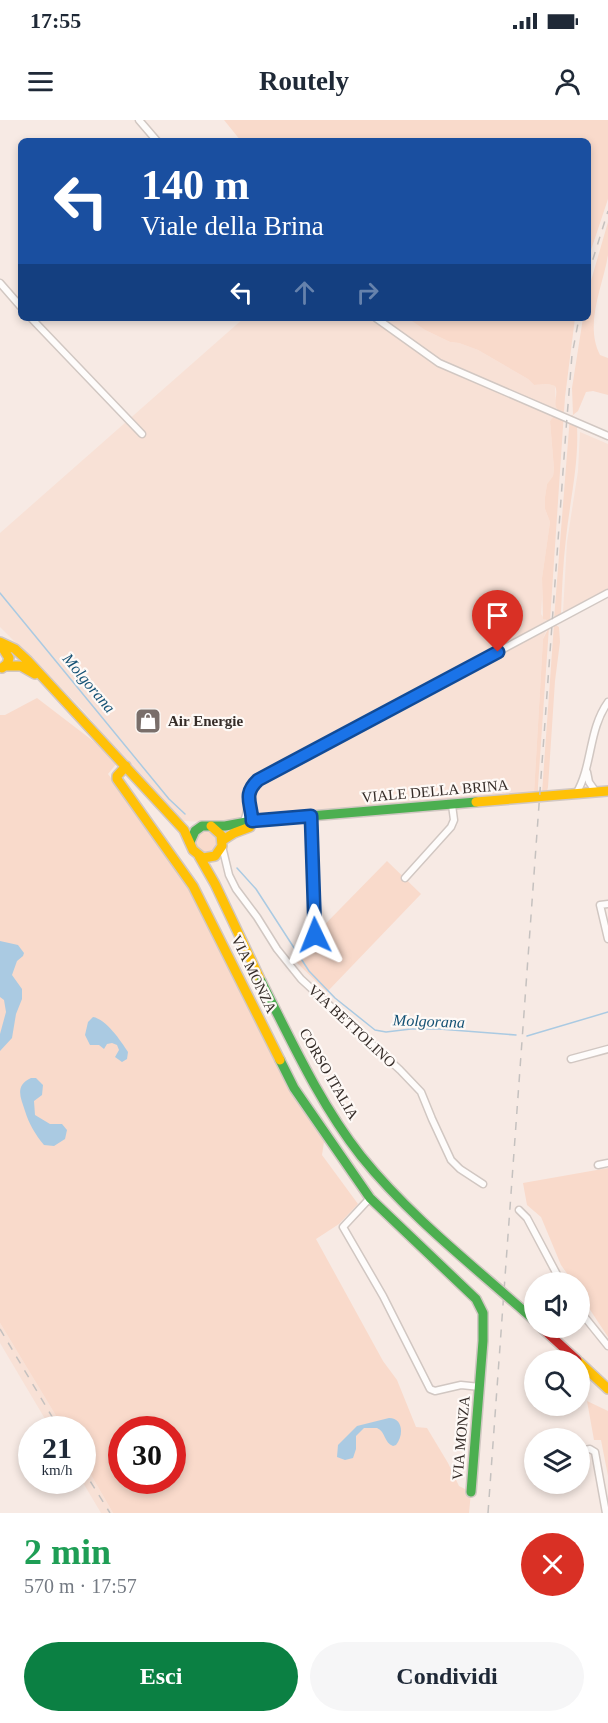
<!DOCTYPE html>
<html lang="it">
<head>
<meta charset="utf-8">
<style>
	:root { --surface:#fff; --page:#f6f6f7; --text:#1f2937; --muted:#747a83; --accent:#0b8043 }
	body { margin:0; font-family:Georgia,serif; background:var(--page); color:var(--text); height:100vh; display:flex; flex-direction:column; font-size:22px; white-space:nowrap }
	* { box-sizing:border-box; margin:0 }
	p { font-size:20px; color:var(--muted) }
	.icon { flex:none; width:33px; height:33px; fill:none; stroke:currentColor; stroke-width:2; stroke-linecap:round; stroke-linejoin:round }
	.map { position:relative; height:1393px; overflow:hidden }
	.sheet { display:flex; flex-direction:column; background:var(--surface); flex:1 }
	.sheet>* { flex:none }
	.top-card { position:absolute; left:18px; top:18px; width:573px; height:183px; border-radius:9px; box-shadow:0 3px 9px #0003; background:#1a4fa0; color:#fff; overflow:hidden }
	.buttons { position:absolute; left:524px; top:1152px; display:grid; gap:12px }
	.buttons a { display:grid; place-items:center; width:66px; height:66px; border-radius:50%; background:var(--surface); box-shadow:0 3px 9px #0003; font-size:30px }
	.speed { position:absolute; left:18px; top:1296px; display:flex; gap:12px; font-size:30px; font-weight:700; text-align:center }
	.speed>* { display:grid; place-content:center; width:78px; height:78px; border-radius:50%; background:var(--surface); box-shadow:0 3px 9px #0003; line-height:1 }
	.speed small { font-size:15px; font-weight:400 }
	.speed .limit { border:9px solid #d22; background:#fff; color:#111 }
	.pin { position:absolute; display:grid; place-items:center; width:51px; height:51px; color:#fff; margin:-62px -26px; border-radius:50% 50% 50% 0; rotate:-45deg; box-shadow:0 0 6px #0007 }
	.pin .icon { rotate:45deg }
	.me { position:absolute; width:66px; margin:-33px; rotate:358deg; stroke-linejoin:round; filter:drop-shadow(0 0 4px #0008) }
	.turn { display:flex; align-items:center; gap:21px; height:126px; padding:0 24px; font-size:27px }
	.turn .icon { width:78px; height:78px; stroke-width:2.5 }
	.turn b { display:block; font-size:42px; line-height:51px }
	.lanes { display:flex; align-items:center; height:57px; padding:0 24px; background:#0003; justify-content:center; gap:30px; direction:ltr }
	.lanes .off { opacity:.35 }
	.round { display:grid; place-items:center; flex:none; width:63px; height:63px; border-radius:32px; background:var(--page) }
	.summary { display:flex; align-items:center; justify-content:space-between; height:102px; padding:0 24px }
	h1 { font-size:36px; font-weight:700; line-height:45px; color:#1e9e55 }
	.action { display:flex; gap:12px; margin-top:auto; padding:12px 24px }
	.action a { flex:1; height:69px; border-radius:36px; background:var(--accent); color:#fff; font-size:24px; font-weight:700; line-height:69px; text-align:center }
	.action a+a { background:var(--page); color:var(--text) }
	.status { display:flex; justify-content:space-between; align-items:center; height:42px; padding:0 30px; background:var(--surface); direction:ltr }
	.status svg { height:16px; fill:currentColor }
	header { display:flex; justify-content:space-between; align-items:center; height:78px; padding:0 24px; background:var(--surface); font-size:27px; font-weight:700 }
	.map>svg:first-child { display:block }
</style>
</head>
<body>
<div class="status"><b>17:55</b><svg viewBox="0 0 49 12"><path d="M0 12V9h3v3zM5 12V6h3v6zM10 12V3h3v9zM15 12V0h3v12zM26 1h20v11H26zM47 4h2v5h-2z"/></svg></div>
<header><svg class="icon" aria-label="menu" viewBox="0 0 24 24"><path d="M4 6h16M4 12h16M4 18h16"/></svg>Routely<svg class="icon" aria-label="person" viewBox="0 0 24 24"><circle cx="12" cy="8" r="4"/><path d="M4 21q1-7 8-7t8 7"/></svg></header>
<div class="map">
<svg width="608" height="1393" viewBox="0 0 608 1393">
	<rect width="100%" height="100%" fill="#f7eae4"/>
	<path fill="#f8e1d6" d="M244,198H407L425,210L450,222L459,223L478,230L528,259L534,265L548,264L555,266L556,288L559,293L550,301L554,349L553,356L547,364L545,377V389L550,402L542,458V478L541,494L545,500L550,501L543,519L534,673L264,696L243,695L234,700L221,703L184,701L162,683L82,589L0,507V413Z
		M580,312L608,324V469L563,492L567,422L578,351Z
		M0,1203L64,1309H51L0,1223Z
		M83,1341L113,1393H101L82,1361Z"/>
	<path fill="#f9dacb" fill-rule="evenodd" d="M224,0H608V79L588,139V21H241Z
		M608,102C608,112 608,124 608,135C603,166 584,204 600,235L608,238V275L593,271L586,272L578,291L573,295L572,268L583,198H588V171Z
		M407,198H575L565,277L550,501L543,499L542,458L550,402L545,389V377L547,364L553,356L554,349L550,301L558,291C552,283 559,275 555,266L548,264L534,265L528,259L478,230L459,223L450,222L425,210Z
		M573,295L572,303L577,306C579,344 570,380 566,418C563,443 562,469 561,493L554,499L570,296Z
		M554,504L559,507L560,522L555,561L548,667L547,672L542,673Z
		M549,507L538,666V671L534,673L543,519Z
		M37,578L101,627L117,643L108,654L146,704L190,771L291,971L324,1022L322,1035L358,1084L339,1104L316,1119L383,1241L397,1260L416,1307L427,1308L448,1343L459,1366L471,1372L469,1393H113L83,1341L82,1310L64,1309L0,1203V595H5ZM122,1310H172V1360H122Z
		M194 722a12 12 0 1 1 24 0a12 12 0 1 1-24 0Z
		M387,741L421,774L327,872L292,838Z
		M608,1048V1217L579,1173V1162H573L561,1145L541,1097L527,1085L523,1063Z
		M587,1281L608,1291V1356L601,1320H594Z"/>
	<path fill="#aacae2" d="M0,821L18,825L24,833L23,836L17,841L12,855L22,869V879L16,894L12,918L0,931V914L6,892L4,880L0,877Z
		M93,897C106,899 121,921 128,932L127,939L122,942L115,937L119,930L117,925L112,923L107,924L104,929L99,925H90L85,915L88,902Z
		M31,958H36L43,965L42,975L34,981L35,995L50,1004H62L67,1010L65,1019L54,1026L44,1025C35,1014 29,1004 25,991C21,978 14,966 31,958Z
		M389,1298C403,1298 404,1315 396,1325L393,1326C384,1323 386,1312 377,1308H364L356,1316V1329L353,1338L345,1340L337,1337L338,1325L357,1306Z"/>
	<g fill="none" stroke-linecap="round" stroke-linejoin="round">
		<path stroke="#aacae2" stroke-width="1.5" d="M0,473L169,679L185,694
			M237,748L256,769L309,851L335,878L375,910L386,912L411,909H439L516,915
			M527,916L608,892"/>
		<g stroke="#d1c7c2" stroke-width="9">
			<path id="street" d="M139,0L157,21
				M0,163L21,187
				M31,198L142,314
				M376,198L439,243L608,316
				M587,652L589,662L596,672
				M576,674C593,645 588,610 608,582
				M311,696L315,815
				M243,703C251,689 245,672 258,660L608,473
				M222,726L229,755L236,769L257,797L277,829L301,859L400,950L421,972L432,999L451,1040L460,1049L483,1064
				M405,758L451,707L454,700L452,685
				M608,784L600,785L608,819
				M571,939L608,929
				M598,1045L608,1043
				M370,1078L343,1107L383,1176L430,1269L435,1271L461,1265L480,1267
				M519,1090L527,1098L561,1162
				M579,1190L608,1226
				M579,1331L590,1329L595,1332L606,1393"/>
		</g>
		<g stroke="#d1c7c2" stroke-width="12">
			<path id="fast" d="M190,722L195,711L202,706H225L252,701L476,682
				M280,940L294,968L370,1078L476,1179L483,1193V1221L471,1372"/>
		</g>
		<g stroke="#d1c7c2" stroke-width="12">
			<path id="slow" d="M0,522L15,529L28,541L184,710L193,730L203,738L215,736L222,726L221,715L211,706
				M0,524L9,538L7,544L2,548
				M6,546H21L35,554
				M126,646L117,656V659L193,766L280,940
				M476,682L608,671
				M223,720L234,713L250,707
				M199,736L215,764L261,861
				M579,1242L608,1269"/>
		</g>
		<g stroke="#d1c7c2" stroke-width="12">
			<path id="jam" d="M542,1208L577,1240"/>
		</g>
		<use href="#street" stroke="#fefcfb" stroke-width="6"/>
		<use href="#fast" stroke="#4caf50" stroke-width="9"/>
		<use href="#slow" stroke="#ffc107" stroke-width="9"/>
		<use href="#jam" stroke="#c62828" stroke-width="9"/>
		<path stroke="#c5c1bf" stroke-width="1.5" stroke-dasharray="8 8" stroke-linecap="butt" d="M588,155L608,91
			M0,1209L60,1310
			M82,1348L110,1393
			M488,1393L566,310L572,235L579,198"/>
		<g stroke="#d1c7c2" stroke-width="12" stroke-linecap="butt">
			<path id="fast-bridge" d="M261,861C291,920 320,984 361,1036C411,1098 475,1147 534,1200"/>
		</g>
		<use href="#fast-bridge" stroke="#4caf50" stroke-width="9"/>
	</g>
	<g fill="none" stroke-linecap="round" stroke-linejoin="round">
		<g stroke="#114b97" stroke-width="15">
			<path id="route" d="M315,815L311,696L252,701C252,684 242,675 258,660L498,532"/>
		</g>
		<use href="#route" stroke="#1a73e8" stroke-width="10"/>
	</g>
	<defs>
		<g id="shop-square" transform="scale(1.35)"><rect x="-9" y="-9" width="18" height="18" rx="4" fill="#796e6a" stroke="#fef9f6"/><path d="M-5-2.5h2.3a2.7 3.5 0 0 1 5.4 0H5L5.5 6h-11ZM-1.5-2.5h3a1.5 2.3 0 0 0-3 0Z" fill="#fff"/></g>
	</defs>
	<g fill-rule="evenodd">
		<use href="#shop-square" x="148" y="601"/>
	</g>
	<g text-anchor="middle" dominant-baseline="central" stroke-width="4.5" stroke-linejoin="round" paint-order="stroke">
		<g font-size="15" font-weight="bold" fill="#352c28" stroke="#fef9f6" text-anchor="start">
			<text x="168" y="601">Air Energie</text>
		</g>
		<g font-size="15" fill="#352c28" stroke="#fef9f6">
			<text transform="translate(435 671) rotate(-5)">VIALE DELLA BRINA</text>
			<text transform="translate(254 854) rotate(64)">VIA MONZA</text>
			<text transform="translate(352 906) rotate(43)">VIA BETTOLINO</text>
			<text transform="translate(329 954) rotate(60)">CORSO ITALIA</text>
			<text transform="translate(461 1318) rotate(-85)">VIA MONZA</text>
		</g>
		<g font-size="16" font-style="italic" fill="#135174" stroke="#fef9f6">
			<text transform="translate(89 563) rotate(50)">Molgorana</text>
			<text transform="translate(429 901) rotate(2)">Molgorana</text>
		</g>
	</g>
</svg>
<div class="buttons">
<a><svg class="icon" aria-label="sound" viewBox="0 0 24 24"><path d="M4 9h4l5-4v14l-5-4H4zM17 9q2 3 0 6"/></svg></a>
<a><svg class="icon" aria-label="search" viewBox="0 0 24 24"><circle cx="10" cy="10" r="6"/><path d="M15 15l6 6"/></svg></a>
<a><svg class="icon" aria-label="layers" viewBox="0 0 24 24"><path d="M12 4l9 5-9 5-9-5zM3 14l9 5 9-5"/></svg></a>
</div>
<div class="speed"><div>21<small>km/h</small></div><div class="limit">30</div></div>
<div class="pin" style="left:498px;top:532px;background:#d93025"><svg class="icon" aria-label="arrive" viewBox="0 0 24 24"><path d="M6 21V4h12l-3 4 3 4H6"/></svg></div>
<svg class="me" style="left:315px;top:815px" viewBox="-20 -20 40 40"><path d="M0-17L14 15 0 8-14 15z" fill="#1a73e8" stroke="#fff" stroke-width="4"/></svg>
<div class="top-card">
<div class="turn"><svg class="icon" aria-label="left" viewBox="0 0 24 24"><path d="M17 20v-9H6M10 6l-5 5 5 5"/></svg><div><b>140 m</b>Viale della Brina</div></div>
<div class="lanes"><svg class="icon" aria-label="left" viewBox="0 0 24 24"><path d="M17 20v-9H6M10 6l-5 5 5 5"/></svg><svg class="icon off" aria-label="ahead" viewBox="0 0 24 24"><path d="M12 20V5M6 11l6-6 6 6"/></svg><svg class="icon off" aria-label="right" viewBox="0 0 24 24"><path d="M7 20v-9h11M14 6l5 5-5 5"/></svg></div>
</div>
</div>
<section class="sheet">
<div class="summary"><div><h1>2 min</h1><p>570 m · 17:57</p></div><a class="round" style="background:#d93025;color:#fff"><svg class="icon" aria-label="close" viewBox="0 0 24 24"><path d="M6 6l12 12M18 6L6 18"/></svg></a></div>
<div class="action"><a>Esci</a><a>Condividi</a></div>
</section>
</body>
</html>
